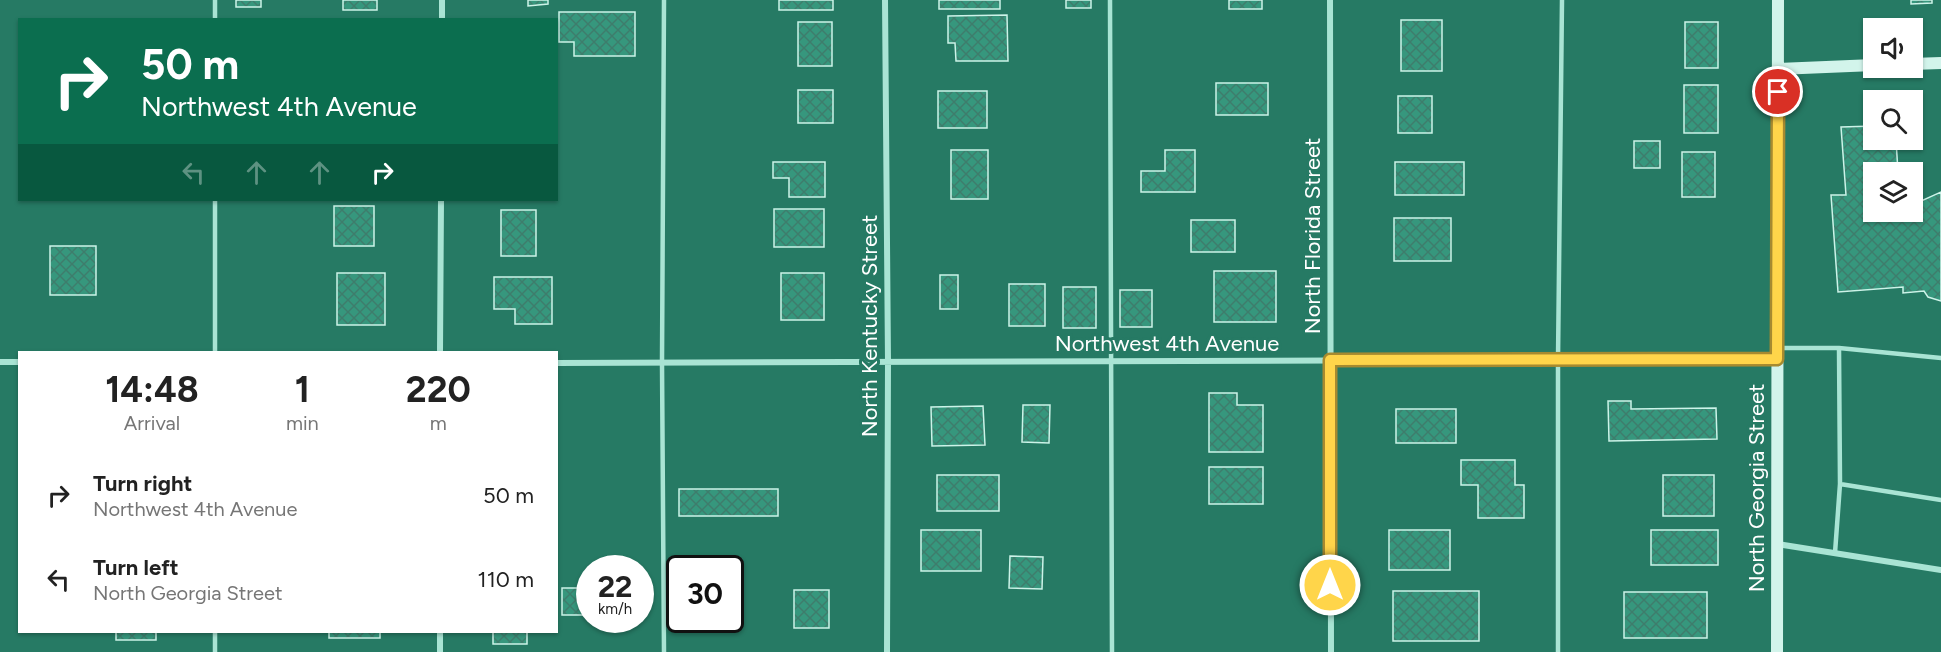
<!DOCTYPE html>
<html lang="en">
<head>
<meta charset="utf-8">
<style>
  :root { --surface:#fff; --page:#f2f2f2; --text:#222; --muted:#767676 }
  body { margin:0; font-family:Figtree,sans-serif; background:var(--page); color:var(--text); height:100vh; display:flex; flex-direction:column; font-size:22px; white-space:nowrap }
  * { box-sizing:border-box; margin:0 }
  p { font-size:20px; color:var(--muted) }
  .icon { flex:none; width:33px; height:33px; fill:none; stroke:currentColor; stroke-width:2; stroke-linecap:round; stroke-linejoin:round }
  .map { position:relative; flex:1; overflow:hidden }
  .drawer { position:absolute; left:18px; top:351px; width:540px; height:282px; display:flex; flex-direction:column; background:var(--surface); border-radius:0px; box-shadow:0 2px 4px #0004 }
  .drawer>* { flex:none }
  .hud { position:absolute; left:18px; top:18px; width:540px; height:183px; border-radius:0px; box-shadow:0 2px 4px #0004; background:#0b6e4f; color:#fff; overflow:hidden }
  .buttons { position:absolute; left:1863px; top:18px; display:grid; gap:12px }
  .buttons a { display:grid; place-items:center; width:60px; height:60px; border-radius:0px; background:var(--surface); box-shadow:0 2px 4px #0004; font-size:30px }
  .speed { position:absolute; left:576px; top:555px; display:flex; gap:12px; font-size:30px; font-weight:700; text-align:center }
  .speed>* { display:grid; place-content:center; width:78px; height:78px; border-radius:50%; background:var(--surface); box-shadow:0 2px 4px #0004; line-height:1 }
  .speed small { font-size:15px; font-weight:400 }
  .speed .limit { border:3px solid #111; border-radius:9px; background:#fff; color:#111 }
  .pin { position:absolute; display:grid; place-items:center; width:51px; height:51px; color:#fff; margin:-26px; border:3px solid #fff; border-radius:50%; box-shadow:0 2px 6px #0007 }
  .me { position:absolute; width:66px; margin:-33px; rotate:0deg; stroke-linejoin:round; filter:drop-shadow(0 0 4px #0008) }
  .turn { display:flex; align-items:center; gap:21px; height:126px; padding:0 24px; font-size:27px }
  .turn .icon { width:78px; height:78px; stroke-width:2.5 }
  .turn b { display:block; font-size:42px; line-height:51px }
  .lanes { display:flex; align-items:center; height:57px; padding:0 24px; background:#0003; justify-content:center; gap:30px; direction:ltr }
  .lanes .off { opacity:.35 }
  .eta { display:flex; justify-content:space-evenly; align-items:center; height:102px; text-align:center }
  .eta b { font-size:36px; font-weight:700; line-height:42px }
  ul { padding:0; list-style:none }
  li { display:flex; align-items:center; gap:18px; height:84px; padding:0 24px }
  li div { flex:1 }
  li b { display:block; font-size:22px }
  li em { font-style:normal }
  .map>svg:first-child { display:block }
  .building { fill:url(#building-cross-hatch); stroke:#ccf3e8; stroke-width:1.5 }
  .lines { fill:none; stroke-linecap:round; stroke-linejoin:round }
  .lane { stroke:#a9e4d4; stroke-width:4.5 }
  .street { stroke:#a9e4d4; stroke-width:6 }
  .secondary { stroke:#d2f4eb; stroke-width:12 }
  .route-casing { stroke:#a68a30; stroke-width:15 }
  .route { stroke:#ffd54a; stroke-width:10 }
  .labels { text-anchor:middle; dominant-baseline:central; stroke-width:6; stroke-linejoin:round; paint-order:stroke }
  .street-label { font-size:22px; fill:#fff; stroke:#267a64 }
</style>
</head>
<body>
<div class="map">
<svg width="1941" height="652" viewBox="0 0 1941 652">
  <defs>
    <pattern id="building-cross-hatch" width="8" height="8" patternUnits="userSpaceOnUse" patternTransform="scale(1.5)"><rect width="8" height="8" fill="#36977d"/><path d="M0 0l8 8M0 8l8-8" fill="none" stroke="#3e7d6c"/></pattern>
  </defs>
  <rect width="100%" height="100%" fill="#267a64"/>
  <!-- building -->
  <path class="building" d="M236 0H261V7H236Z
    M343 0H377V10H343Z
    M528 0H548V4L528 6Z
    M779 0H833V10H779Z
    M939 0H1000V9H939Z
    M1066 0H1091V8H1066Z
    M1229 0H1262V9H1229Z
    M1911 0H1932V3L1911 4Z
    M559 12H635V56H574V42H559Z
    M1007 15 1008 61H956L955 43H948V16Z
    M1401 20H1442V71H1401Z
    M798 22H832V66H798Z
    M1685 22H1718V68H1685Z
    M1216 83H1268V115H1216Z
    M1684 85H1718V133H1684Z
    M798 90H833V123H798Z
    M938 91H987V128H938Z
    M1398 96H1432V133H1398Z
    M1874 126V140H1896L1898 172H1874V212H1912V210H1917L1921 201 1941 192V301L1928 297 1924 291 1903 293V287L1838 292 1831 195H1846L1841 127Z
    M1634 141H1660V168H1634Z
    M951 150H988V199H951Z
    M1165 150H1195V192H1141V171H1165Z
    M1682 152H1715V197H1682Z
    M773 162H825V197H789V178H773Z
    M1395 162H1464V195H1395Z
    M334 206H374V246H334Z
    M774 209H824V247H774Z
    M501 210H536V256H501Z
    M1394 218H1451V261H1394Z
    M1191 220H1235V252H1191Z
    M50 246H96V295H50Z
    M1214 271H1276V322H1214Z
    M337 273H385V325H337Z
    M781 273H824V320H781Z
    M940 275H958V309H940Z
    M494 277H552V324H515V309H494Z
    M1009 284H1045V326H1009Z
    M1063 287H1096V328H1063Z
    M1120 290H1152V327H1120Z
    M1209 393H1237V405H1263V452H1209Z
    M1608 401H1631V409L1716 408 1717 439 1609 441Z
    M1023 405H1050L1049 443 1022 442Z
    M983 406 985 445 932 446 931 407Z
    M1396 409H1456V443H1396Z
    M1461 460H1515V485H1524V518H1478V485H1461Z
    M1209 467H1263V504H1209Z
    M937 475H999V511H937Z
    M1663 475H1714V516H1663Z
    M679 489H778V516H679Z
    M921 530H981V571H921Z
    M1389 530H1450V570H1389Z
    M1651 530H1718V565H1651Z
    M1010 556 1043 557 1042 589 1009 588Z
    M562 588H590V615H562Z
    M794 590H829V628H794Z
    M1393 591H1479V641H1393Z
    M1624 592H1707V638H1624Z
    M116 632H156V640H116Z
    M329 632H380V638H329Z
    M493 632H527V644H493Z"/>
  <g class="lines">
    <!-- lane -->
    <path class="lane" d="M215 0V20
      M1110 0 1112 652
      M215 200V352
      M1779 348H1839L1840 484
      M1839 348 1941 358
      M1835 553 1840 484 1941 500
      M215 632V652
      M664 652 662 363 664 0
      M1558 652V360L1562 0"/>
    <!-- street -->
    <path class="street" d="M885 0 888 362 887 652
      M1330 0 1331 652
      M442 20V0
      M440 352 441 200
      M0 362H20
      M556 363 1777 359
      M1777 544 1941 570
      M440 632V652"/>
    <!-- secondary -->
    <path class="secondary" d="M1912 64 1941 63
      M1778 69 1874 65
      M1777 652 1778 0"/>
  </g>
  <g class="lines">
    <defs>
      <path id="route" d="M1330 585V360L1777 359 1778 92"/>
    </defs>
    <!-- route casing -->
    <use href="#route" class="route-casing"/>
    <!-- route -->
    <use href="#route" class="route"/>
  </g>
  <g class="labels">
    <!-- street labels -->
    <g class="street-label">
      <text transform="translate(1312 236) rotate(-90)">North Florida Street</text>
      <text transform="translate(869 326) rotate(-90)">North Kentucky Street</text>
      <text x="1167" y="343">Northwest 4th Avenue</text>
      <text transform="translate(1756 488) rotate(-90)">North Georgia Street</text>
    </g>
  </g>
</svg>
<div class="buttons">
<a><svg class="icon" aria-label="sound" viewBox="0 0 24 24"><path d="M4 9h4l5-4v14l-5-4H4zM17 9q2 3 0 6"/></svg></a>
<a><svg class="icon" aria-label="search" viewBox="0 0 24 24"><circle cx="10" cy="10" r="6"/><path d="M15 15l6 6"/></svg></a>
<a><svg class="icon" aria-label="layers" viewBox="0 0 24 24"><path d="M12 4l9 5-9 5-9-5zM3 14l9 5 9-5"/></svg></a>
</div>
<div class="speed"><div>22<small>km/h</small></div><div class="limit">30</div></div>
<div class="pin" style="left:1778px;top:92px;background:#d93025"><svg class="icon" aria-label="arrive" viewBox="0 0 24 24"><path d="M6 21V4h12l-3 4 3 4H6"/></svg></div>
<svg class="me" style="left:1330px;top:585px" viewBox="-20 -20 40 40"><circle r="17" fill="#ffd54a" stroke="#fff" stroke-width="3"/><path d="M0-11L8 9 0 5-8 9z" fill="#fff"/></svg>
<div class="hud">
<div class="turn"><svg class="icon" aria-label="right" viewBox="0 0 24 24"><path d="M7 20v-9h11M14 6l5 5-5 5"/></svg><div><b>50 m</b>Northwest 4th Avenue</div></div>
<div class="lanes"><svg class="icon off" aria-label="left" viewBox="0 0 24 24"><path d="M17 20v-9H6M10 6l-5 5 5 5"/></svg><svg class="icon off" aria-label="ahead" viewBox="0 0 24 24"><path d="M12 20V5M6 11l6-6 6 6"/></svg><svg class="icon off" aria-label="ahead" viewBox="0 0 24 24"><path d="M12 20V5M6 11l6-6 6 6"/></svg><svg class="icon" aria-label="right" viewBox="0 0 24 24"><path d="M7 20v-9h11M14 6l5 5-5 5"/></svg></div>
</div>
<section class="drawer">
<div class="eta">
<div><b>14:48</b><p>Arrival</p></div>
<div><b>1</b><p>min</p></div>
<div><b>220</b><p>m</p></div>
</div>
<ul>
<li><svg class="icon" aria-label="right" viewBox="0 0 24 24"><path d="M7 20v-9h11M14 6l5 5-5 5"/></svg><div><b>Turn right</b><p>Northwest 4th Avenue</p></div><em>50 m</em></li>
<li><svg class="icon" aria-label="left" viewBox="0 0 24 24"><path d="M17 20v-9H6M10 6l-5 5 5 5"/></svg><div><b>Turn left</b><p>North Georgia Street</p></div><em>110 m</em></li>
</ul>
</section>
</div>
</body>
</html>
